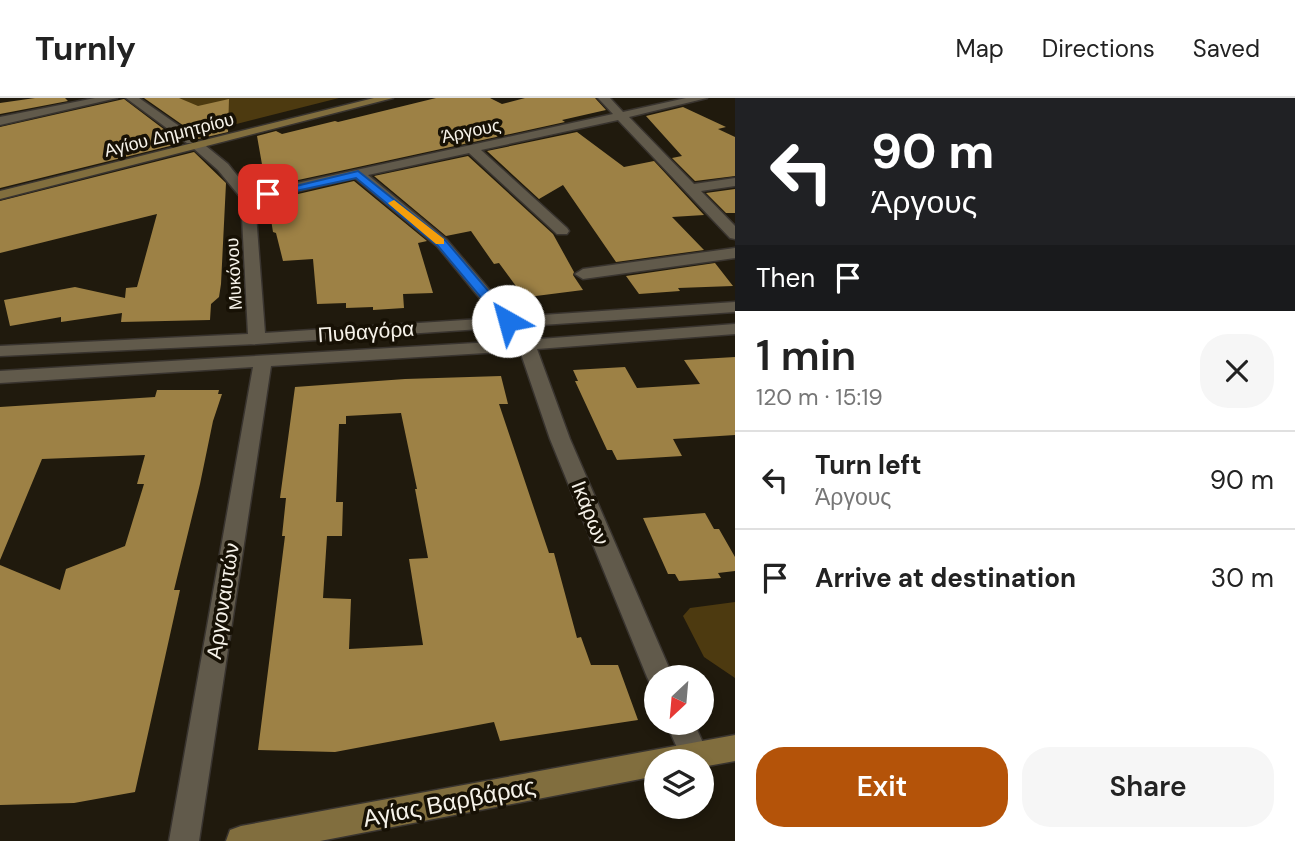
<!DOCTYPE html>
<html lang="en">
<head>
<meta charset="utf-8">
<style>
  :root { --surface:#fff; --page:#f6f6f6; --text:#222; --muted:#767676; --line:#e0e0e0; --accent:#b45309 }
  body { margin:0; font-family:"DM Sans",sans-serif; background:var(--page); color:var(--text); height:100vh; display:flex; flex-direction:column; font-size:26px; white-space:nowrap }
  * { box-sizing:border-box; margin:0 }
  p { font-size:23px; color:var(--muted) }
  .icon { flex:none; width:38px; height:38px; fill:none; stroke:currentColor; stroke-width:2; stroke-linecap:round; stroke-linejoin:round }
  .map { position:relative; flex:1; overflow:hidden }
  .side { display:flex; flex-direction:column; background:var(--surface); width:560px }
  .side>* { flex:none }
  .hud { background:#202124; color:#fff; overflow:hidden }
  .needle { width:46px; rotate:206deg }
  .buttons { position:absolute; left:644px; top:567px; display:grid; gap:14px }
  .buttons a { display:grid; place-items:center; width:70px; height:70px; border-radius:50%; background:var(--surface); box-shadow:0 4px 10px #0003; font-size:35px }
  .pin { position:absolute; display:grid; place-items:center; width:60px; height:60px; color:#fff; margin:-30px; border-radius:14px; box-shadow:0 4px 10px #0006 }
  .me { position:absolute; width:77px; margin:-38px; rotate:322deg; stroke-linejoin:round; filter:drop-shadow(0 0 5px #0008) }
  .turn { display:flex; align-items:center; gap:24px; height:147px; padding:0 21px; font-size:32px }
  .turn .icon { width:91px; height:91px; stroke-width:2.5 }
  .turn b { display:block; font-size:49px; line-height:60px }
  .then { display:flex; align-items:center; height:66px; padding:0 21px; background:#0003; gap:14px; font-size:26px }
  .round { display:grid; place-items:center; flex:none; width:74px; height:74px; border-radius:28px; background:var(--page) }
  .head { display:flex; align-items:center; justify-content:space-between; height:119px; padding:0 21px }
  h1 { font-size:42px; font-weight:600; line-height:52px }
  .action { display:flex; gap:14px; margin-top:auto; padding:14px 21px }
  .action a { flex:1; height:80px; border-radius:28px; background:var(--accent); color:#fff; font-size:28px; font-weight:600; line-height:80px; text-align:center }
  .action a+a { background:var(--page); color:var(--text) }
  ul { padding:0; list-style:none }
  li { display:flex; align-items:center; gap:21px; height:98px; padding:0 21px; border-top:2px solid var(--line) }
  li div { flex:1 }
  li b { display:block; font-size:26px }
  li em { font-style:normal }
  header { display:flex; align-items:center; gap:42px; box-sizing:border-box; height:98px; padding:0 35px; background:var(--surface); border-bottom:2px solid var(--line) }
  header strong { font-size:33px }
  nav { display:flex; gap:38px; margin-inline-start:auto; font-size:24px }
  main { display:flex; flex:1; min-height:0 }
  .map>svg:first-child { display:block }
  .green { fill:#4d3a10 }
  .building { fill:#9d8145; fill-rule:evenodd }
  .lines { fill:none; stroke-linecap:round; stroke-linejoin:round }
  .street-casing { stroke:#39342f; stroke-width:3 }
  .secondary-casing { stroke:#39342f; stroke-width:3 }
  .street { fill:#615a4b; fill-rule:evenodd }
  .secondary { fill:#816e3e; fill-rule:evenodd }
  .route { fill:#1a73e8; stroke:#114b97; stroke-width:2 }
  .slow { fill:#f59e0b }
  .labels { text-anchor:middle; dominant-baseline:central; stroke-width:7; stroke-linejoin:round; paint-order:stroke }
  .far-street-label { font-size:18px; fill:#f6f2e9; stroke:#171105 }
  .street-label { font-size:21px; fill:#f6f2e9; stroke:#171105 }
  .near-street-label { font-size:24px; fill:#f6f2e9; stroke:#171105 }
</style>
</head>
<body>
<header>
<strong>Turnly</strong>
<nav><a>Map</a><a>Directions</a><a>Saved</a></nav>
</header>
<main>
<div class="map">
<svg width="735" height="743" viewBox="0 0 735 743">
  <rect width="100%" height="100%" fill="#201a0d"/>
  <!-- green -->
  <path class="green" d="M150 0H339L201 35Z
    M735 504V580L704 559 683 518 690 510Z"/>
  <!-- building -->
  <path class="building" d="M35 0H65L68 3 0 16V5Z
    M144 0H179L198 8 229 1 228 34 198 41 197 37Z
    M436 0H490L502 6 525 0H595L606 12 562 22 565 24 266 89 257 38 276 33 282 36 335 23 338 24Z
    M124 1 182 45 0 90V29Z
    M683 9 726 29 718 31 735 39V78L695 83 672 60 682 58 646 18Z
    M577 34 624 69 654 63 704 117 672 119 704 152 616 164 563 87 539 101 487 53Z
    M194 54 226 85 221 186 219 199 211 206 210 222 121 224 122 215 61 224V219L10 228 4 202 75 189 125 200 126 190 137 189 157 116 0 155V103Z
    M468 58 553 136 574 174 573 177 583 192 528 199 525 194 521 195 499 165 494 166 471 133 446 138 374 78Z
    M354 83 427 143 418 145 433 195 403 196 404 210 373 212V209L346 210V205L317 206 313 161 283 163 276 135 273 134 268 103Z
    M735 91V115H726L706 95Z
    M715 165 733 188 678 190 680 193 639 196 626 178Z
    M735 259V337L673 341 682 358 617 362 612 352H607L575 283H578L573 272 625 269 637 290 700 286 684 262Z
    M501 278 508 306H499L549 455H554L577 540 581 539 591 567H618L638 622 500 643 494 624 335 654 258 652 285 438H282L286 400H280L295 289 405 281ZM401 315 417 391H415L428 460 409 461 423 547 349 551 351 501 323 500 327 438H342L343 404H336L339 326H346V318Z
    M157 292H219L218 296H222L213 323 200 386 174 492H180L135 694 74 705 0 707V467L60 492 66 471 125 448 144 386H137L145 357 42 361 0 462V309L155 299Z
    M705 415 714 431H719L735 459V473L718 475 721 480 679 483 675 476H668L643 420Z"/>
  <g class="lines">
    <defs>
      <path id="street" d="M95 0H117L0 27V19Z
        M126 0H139L195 39 196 44H201L228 66 251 95 613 16 598 0H610L623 14 686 0H707L629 19 694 86 735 80V88L701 93 735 128V141L730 140 618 22 481 52 567 130 569 133 567 136H557L469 55 368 77 447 142 513 219 735 204V214L257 246 0 258V248L248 236 241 100 218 72 193 50 192 45H187ZM355 80 437 148 496 220 265 235 255 103Z
        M735 150V160L583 181 575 176 583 171Z
        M735 226V236L537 251 570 341 673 579H656V589L651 587 647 579 550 341 520 253 271 268 199 743H169L253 269 0 285V273L527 242Z
        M666 625H694L709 658 705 667 702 669V663H683Z"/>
      <path id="secondary" d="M374 0H393L0 101V93Z
        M735 637V663L702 669V663H656V678L320 743H226L230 732 241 728Z"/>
    </defs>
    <!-- street casing -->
    <use href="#street" class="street-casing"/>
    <!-- secondary casing -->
    <use href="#secondary" class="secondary-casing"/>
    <!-- street -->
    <use href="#street" class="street"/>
    <!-- secondary -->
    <use href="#secondary" class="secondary"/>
  </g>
  <!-- route -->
  <path class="route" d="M358 73 446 143 512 221V226H503L438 148 356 80 268 99 263 96Z"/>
  <!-- slow -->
  <path class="slow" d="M394 102 444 141V146H436L390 107 388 105Z"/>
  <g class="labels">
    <!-- far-street labels -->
    <g class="far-street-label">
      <text transform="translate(471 33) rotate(-12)">Άργους</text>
      <text transform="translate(169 37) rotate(-14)">Αγίου Δημητρίου</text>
      <text transform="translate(234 176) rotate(-93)">Μυκόνου</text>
    </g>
    <!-- street labels -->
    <g class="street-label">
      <text transform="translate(366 234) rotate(-4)">Πυθαγόρα</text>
      <text transform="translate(590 415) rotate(68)">Ικάρων</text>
      <text transform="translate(223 503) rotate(-81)">Αργοναυτών</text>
    </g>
    <!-- near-street labels -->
    <g class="near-street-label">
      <text transform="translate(449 704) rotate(-11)">Αγίας Βαρβάρας</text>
    </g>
  </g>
</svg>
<div class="buttons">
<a><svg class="needle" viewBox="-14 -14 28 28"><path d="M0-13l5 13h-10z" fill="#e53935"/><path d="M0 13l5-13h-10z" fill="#767676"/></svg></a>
<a><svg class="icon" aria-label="layers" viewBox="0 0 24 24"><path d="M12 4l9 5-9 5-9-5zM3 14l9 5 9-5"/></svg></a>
</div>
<div class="pin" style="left:268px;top:96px;background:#d93025"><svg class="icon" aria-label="arrive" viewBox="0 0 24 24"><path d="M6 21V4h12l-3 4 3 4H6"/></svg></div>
<svg class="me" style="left:508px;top:223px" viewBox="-20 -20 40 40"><circle r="19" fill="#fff"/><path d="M0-13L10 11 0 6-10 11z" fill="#1a73e8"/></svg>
</div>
<section class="side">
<div class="hud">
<div class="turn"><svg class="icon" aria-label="left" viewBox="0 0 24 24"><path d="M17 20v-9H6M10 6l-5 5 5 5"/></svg><div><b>90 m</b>Άργους</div></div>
<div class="then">Then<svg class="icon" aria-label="arrive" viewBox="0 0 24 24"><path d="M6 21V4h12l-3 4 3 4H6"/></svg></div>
</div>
<div class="head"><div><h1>1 min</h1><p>120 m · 15:19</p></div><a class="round"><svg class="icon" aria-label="close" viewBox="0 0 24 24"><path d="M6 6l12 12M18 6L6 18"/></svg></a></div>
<ul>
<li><svg class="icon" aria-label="left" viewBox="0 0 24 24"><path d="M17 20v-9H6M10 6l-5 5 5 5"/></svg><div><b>Turn left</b><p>Άργους</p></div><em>90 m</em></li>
<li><svg class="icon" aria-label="arrive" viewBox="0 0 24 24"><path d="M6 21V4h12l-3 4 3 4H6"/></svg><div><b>Arrive at destination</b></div><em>30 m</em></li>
</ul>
<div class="action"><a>Exit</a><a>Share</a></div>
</section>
</main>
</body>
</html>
